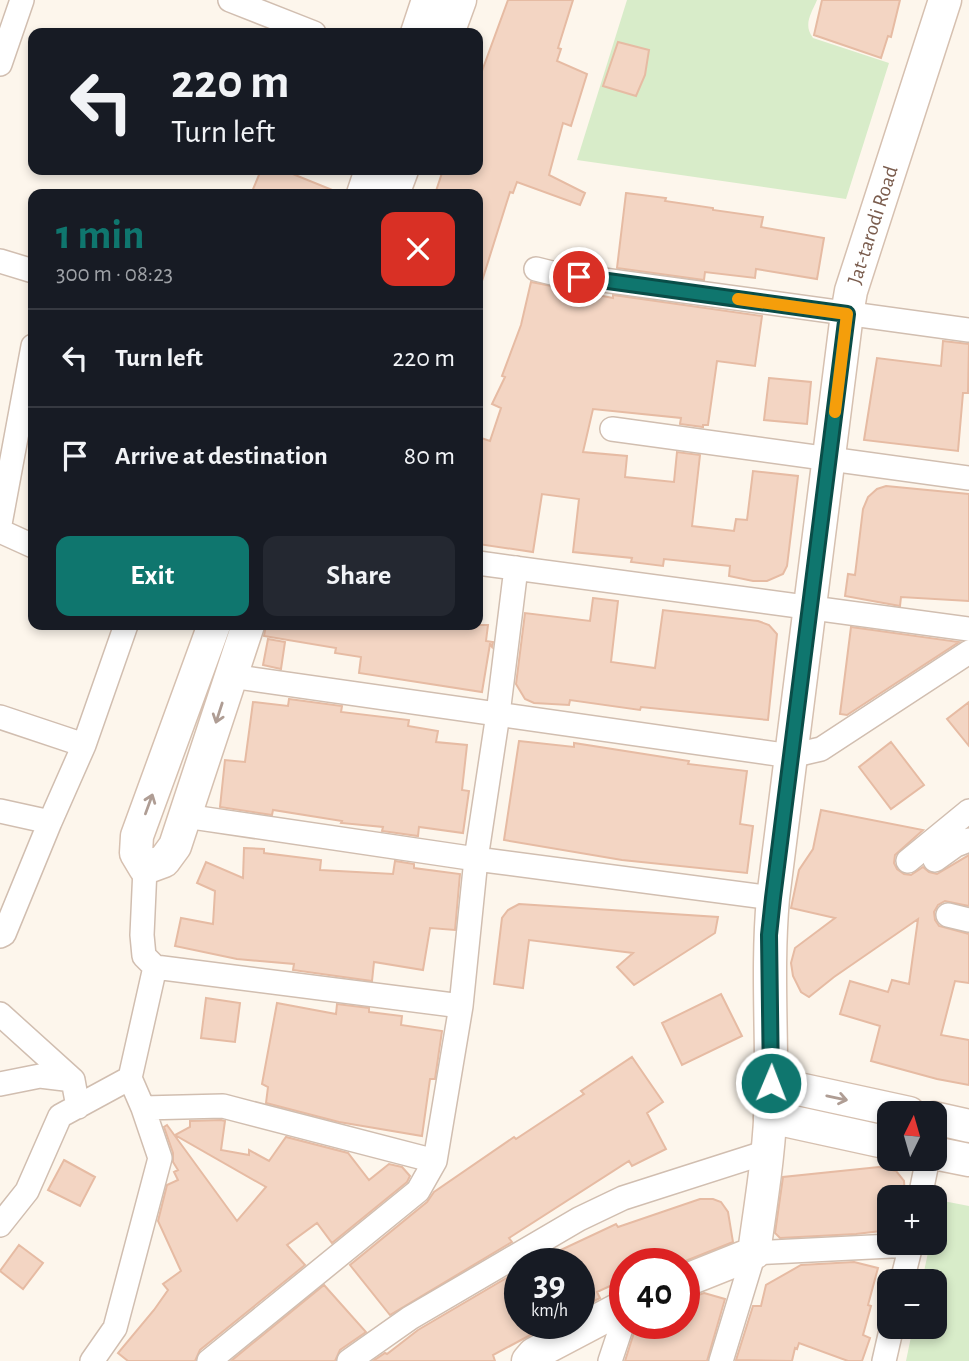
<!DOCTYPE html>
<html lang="en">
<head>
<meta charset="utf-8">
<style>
  :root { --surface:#171b24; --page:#242831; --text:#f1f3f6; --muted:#9ea1a6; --line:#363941; --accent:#0f766e }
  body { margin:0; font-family:"Alegreya Sans",sans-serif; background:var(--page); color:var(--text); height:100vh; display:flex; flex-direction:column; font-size:26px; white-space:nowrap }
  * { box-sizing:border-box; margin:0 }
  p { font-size:23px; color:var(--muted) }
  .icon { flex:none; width:38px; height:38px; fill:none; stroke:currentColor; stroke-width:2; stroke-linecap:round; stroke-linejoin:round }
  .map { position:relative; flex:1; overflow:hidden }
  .sheet { position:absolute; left:28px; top:189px; width:455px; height:441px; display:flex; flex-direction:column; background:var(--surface); border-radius:14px; box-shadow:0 4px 10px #0003 }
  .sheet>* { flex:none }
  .guide { position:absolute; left:28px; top:28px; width:455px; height:147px; border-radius:14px; box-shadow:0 4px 10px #0003; background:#171b24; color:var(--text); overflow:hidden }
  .needle { width:46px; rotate:5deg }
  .fabs { position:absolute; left:877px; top:1101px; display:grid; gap:14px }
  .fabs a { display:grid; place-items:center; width:70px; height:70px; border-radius:14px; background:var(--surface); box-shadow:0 4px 10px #0003; font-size:35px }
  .speed { position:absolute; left:504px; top:1248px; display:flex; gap:14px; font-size:35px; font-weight:700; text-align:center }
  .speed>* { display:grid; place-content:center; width:91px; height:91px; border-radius:50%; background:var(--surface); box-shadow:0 4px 10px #0003; line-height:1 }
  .speed small { font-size:18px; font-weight:400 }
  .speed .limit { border:10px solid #d22; background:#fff; color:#111 }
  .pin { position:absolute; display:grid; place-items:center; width:60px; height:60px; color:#fff; margin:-30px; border:4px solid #fff; border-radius:50%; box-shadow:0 2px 7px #0007 }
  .me { position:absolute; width:77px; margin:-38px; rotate:1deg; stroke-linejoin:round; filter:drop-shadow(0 0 5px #0008) }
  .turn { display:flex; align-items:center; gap:24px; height:147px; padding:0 28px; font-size:32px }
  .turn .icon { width:91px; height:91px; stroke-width:2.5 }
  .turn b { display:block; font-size:49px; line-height:60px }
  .round { display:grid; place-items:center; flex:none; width:74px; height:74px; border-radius:14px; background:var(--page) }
  .summary { display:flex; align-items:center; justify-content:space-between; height:119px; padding:0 28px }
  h1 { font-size:42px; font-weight:700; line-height:52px; color:var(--accent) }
  .action { display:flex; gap:14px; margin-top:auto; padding:14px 28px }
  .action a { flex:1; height:80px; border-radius:14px; background:var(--accent); color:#fff; font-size:28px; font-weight:700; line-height:80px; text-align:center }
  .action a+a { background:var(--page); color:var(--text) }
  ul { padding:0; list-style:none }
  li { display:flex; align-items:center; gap:21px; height:98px; padding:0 28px; border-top:2px solid var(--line) }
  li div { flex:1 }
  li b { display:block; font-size:26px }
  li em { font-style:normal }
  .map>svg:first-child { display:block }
  .green { fill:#d8ecc9 }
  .building { fill:#f3d5c3; stroke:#e6bba3; stroke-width:2 }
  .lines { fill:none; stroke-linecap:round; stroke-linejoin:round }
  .street-casing { stroke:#d1beb0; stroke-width:26 }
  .secondary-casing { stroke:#d6c0b0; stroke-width:35 }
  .street { stroke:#fff; stroke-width:23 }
  .secondary { stroke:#fff; stroke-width:32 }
  .oneway { stroke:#af9d94 }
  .route-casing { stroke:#0a4d48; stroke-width:18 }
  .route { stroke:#0f766e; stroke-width:12 }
  .slow { stroke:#f59e0b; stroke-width:12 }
  .labels { text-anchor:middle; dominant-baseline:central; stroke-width:6; stroke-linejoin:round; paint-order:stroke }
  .street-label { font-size:21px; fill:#7a5c4d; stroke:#fffaf3 }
</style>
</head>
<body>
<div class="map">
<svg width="969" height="1361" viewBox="0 0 969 1361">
  <rect width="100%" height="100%" fill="#fdf6ec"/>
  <!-- green -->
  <path class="green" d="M627 0H817C811 14 803 25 813 38L889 63 846 199 577 160Z
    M938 1200 969 1206V1361H906L913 1327 934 1326V1281H922L930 1243 934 1242 935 1218Z"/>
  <!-- building -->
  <path class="building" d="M508 0H573L558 48 561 49 557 61 587 74 571 126 563 123 549 175 585 193 580 205 517 182 513 193 510 192 482 281 478 280V194H435L443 170H478V82Z
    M822 0H900L891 37 888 36 881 58 814 35Z
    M618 42 649 50 645 75 636 96 603 86Z
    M261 170H283L342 194H251Z
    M626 193 666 198 665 201 713 208V210L763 217 761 227 824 238 817 279 756 269 755 278 705 272 704 280 617 268Z
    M531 282 613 298V295L762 316 755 366 717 361 708 425H703V427L680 424 681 418 593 409 583 452 627 456 625 477 674 482 677 452 700 455 692 526 734 531 736 519 747 520 753 471 798 476 787 566 783 574 767 581H753L729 576 730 566 664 559 663 566 631 562 632 558 573 552 579 499 542 494 533 552 478 544V437L490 441 501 408 492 404 505 377 502 376 521 325Z
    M943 341 969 344 968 393H963L958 451 864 440 877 358 941 366Z
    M769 378 811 382 807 424 764 420Z
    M886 486 969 494V601L901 597 900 606 845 596 848 574 855 575 863 509 868 497 877 489Z
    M593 598 618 601 611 662 655 668 663 610 758 621 769 625 777 634 768 720 641 707 640 710 570 700 569 705 534 703 525 699 516 684 525 613 590 621Z
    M266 625H488L486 641 493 642 492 647 490 644 482 692 359 673 361 657 335 653 336 648 264 636Z
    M851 627 959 642 847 715 840 714Z
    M268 639 285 642 281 669 263 665Z
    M289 699 342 706 341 712 409 720 408 726 438 731 436 742 467 745 462 790 469 791 463 833 419 827 418 836 382 831 383 827 341 823 342 821 273 810 272 815 220 807 225 760 245 762 253 702 288 706Z
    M969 702V746L947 719Z
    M519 741 574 747V743L689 761 688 764 747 771 740 824 753 826 747 873 622 860 504 840Z
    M891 742 924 785 891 809 859 767Z
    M821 810 923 830 895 855 894 863 897 869 904 874 911 875 923 867 929 872 937 874 969 855V906L945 901 938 905 934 912 935 920 939 926 969 934V983L955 981 941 1035 969 1040V1085L937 1079 871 1061 880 1026 840 1014 850 981 888 992 892 980 909 984 918 919 834 977 809 997 801 992 793 976 791 963 795 948 835 918 791 908 799 870 813 849Z
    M244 848 264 849V853L321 860 320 870 393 874 395 861 414 864V868L460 874 455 930 430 928 423 970 374 962 372 981 293 970 294 964 237 959 175 946 181 918 213 924 215 891 197 883 206 862 243 878Z
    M519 904 718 917 715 933 634 985 617 967 633 953 529 940 523 988 494 984 502 918 508 910Z
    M721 994 742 1036 682 1065 662 1023Z
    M206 998 240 1003 235 1042 201 1038Z
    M277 1003 336 1014 337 1004 369 1008V1012L402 1016 401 1025 442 1031 435 1079H430L422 1136 339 1122 266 1103 268 1087 262 1084Z
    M632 1057 663 1102 647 1113 666 1149 632 1166 629 1161 509 1238 512 1242 390 1315 350 1265 427 1202 434 1192 514 1137 516 1139 584 1094 581 1091Z
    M221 1120 225 1121 221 1150 249 1155V1150L269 1161 286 1137 348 1153 369 1180 389 1164 402 1167 410 1176 407 1182 332 1243 317 1223 287 1245 305 1265 200 1350 195 1361H128L118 1353 154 1310 168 1290 163 1284 181 1271 158 1221 167 1185 178 1180 174 1172 178 1170 173 1162V1153L164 1127 167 1125 237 1221 266 1187 175 1135 190 1127V1121Z
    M64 1160 95 1177 80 1206 48 1190Z
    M879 1167 896 1171 904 1181 905 1197H889V1230L856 1234 780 1238 775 1233 783 1177Z
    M700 1199H713L721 1202 728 1212 733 1242 678 1264H625V1279L597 1292 600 1298 579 1309V1264H531L616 1224 618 1227Z
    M19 1245 43 1263 23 1289 0 1271Z
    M854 1262 878 1268 868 1305 871 1306 863 1335 870 1338 862 1361H848L799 1343 797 1349 795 1348 792 1361 736 1360 753 1306H761L766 1285 801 1265Z
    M520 1270V1323H553L493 1355 495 1361H373L385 1353 387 1354 418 1330Z
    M324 1285 366 1332 340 1350 335 1361H231Z
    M704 1293 725 1299 707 1361H625L637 1323H684L687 1299Z"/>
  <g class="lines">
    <defs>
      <path id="street" d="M230 0 314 33
        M0 64 22 0
        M0 261 33 271
        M536 269 552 273 969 330
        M612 429 969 478
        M0 524 33 346
        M0 531 33 546
        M478 563 969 629
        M231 676 791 756 821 749 969 652
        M0 717 84 745
        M0 811 50 822 84 745 126 625
        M185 816 476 859 498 714 516 568
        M935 860 956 845 969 840
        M908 861 969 811
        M145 868 142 935 144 956 155 967 461 1006
        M948 915 969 920
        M0 936 4 934 50 822
        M0 1014 73 1080
        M0 1084 40 1076 73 1080 78 1107
        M143 1108 223 1106 435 1161
        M920 1197 928 1158
        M0 1225 27 1191 60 1116 130 1078
        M92 1361 115 1328 160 1158 143 1108 130 1078 155 967
        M209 1361 418 1191 435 1161 461 1006 476 859 773 898
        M349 1361 410 1318 579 1219 623 1198 767 1152
        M610 1361 625 1316
        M721 1361 754 1253 911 1245 902 1281
        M884 1361 892 1326"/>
      <g id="secondary">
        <path d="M417 33 428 0"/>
        <path d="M448 33 460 0"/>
        <path d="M363 194 371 170"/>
        <path d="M393 194 402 170"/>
        <path d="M214 625 137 836 136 853 145 868 164 861 175 846 248 625"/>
        <path d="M771 1083 909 1113"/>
        <path d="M770 1117 889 1143"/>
        <path d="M934 1118 969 1126"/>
        <path d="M934 1153 969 1160"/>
        <path id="s1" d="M684 1281 754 1253C761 1201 770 1150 771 1097 772 1031 767 964 773 898L847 314 851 291 945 0"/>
        <path d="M528 1361 534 1354 625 1306"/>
      </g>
    </defs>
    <!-- street casing -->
    <use href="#street" class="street-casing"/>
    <!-- secondary casing -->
    <use href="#secondary" class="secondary-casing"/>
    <!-- street -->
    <use href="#street" class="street"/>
    <!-- secondary -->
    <use href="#secondary" class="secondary"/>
  </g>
  <!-- one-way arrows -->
  <defs><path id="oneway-shaft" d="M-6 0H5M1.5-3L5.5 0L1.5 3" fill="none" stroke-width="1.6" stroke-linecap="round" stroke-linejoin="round" transform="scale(1.75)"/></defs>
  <g class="oneway">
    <use href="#oneway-shaft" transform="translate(219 713) rotate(108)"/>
    <use href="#oneway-shaft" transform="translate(149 804) rotate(-70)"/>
    <use href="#oneway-shaft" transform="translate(837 1098) rotate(12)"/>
  </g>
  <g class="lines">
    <defs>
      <path id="route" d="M579 277 847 314 773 898 769 935 771 1083"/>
    </defs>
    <!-- route casing -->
    <use href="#route" class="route-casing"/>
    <!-- route -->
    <use href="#route" class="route"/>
    <!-- slow -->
    <path class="slow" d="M738 299 847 314 835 412"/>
  </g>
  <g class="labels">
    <!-- street labels -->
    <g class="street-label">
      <text stroke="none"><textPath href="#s1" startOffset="1113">Jat-tarodi Road</textPath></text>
    </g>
  </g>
</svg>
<div class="fabs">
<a><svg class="needle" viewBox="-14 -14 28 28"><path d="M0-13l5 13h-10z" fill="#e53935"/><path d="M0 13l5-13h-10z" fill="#9ea1a6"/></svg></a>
<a>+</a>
<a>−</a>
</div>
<div class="speed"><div>39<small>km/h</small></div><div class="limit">40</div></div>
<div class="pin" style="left:579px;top:277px;background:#d93025"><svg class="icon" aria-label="arrive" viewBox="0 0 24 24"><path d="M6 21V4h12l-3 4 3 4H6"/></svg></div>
<svg class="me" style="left:771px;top:1083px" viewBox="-20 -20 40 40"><circle r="17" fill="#0f766e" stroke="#fff" stroke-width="3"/><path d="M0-11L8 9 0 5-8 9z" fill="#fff"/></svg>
<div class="guide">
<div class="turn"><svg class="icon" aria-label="left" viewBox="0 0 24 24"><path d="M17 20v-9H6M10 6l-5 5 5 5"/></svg><div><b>220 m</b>Turn left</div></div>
</div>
<section class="sheet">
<div class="summary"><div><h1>1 min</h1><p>300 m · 08:23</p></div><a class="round" style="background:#d93025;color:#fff"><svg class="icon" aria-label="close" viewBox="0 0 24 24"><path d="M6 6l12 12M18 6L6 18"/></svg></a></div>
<ul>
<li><svg class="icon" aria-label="left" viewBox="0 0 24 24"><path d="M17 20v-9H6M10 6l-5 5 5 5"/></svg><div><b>Turn left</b></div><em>220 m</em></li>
<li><svg class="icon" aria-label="arrive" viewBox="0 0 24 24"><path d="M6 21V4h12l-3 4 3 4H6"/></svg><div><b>Arrive at destination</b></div><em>80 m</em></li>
</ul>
<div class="action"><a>Exit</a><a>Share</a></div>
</section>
</div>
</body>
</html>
